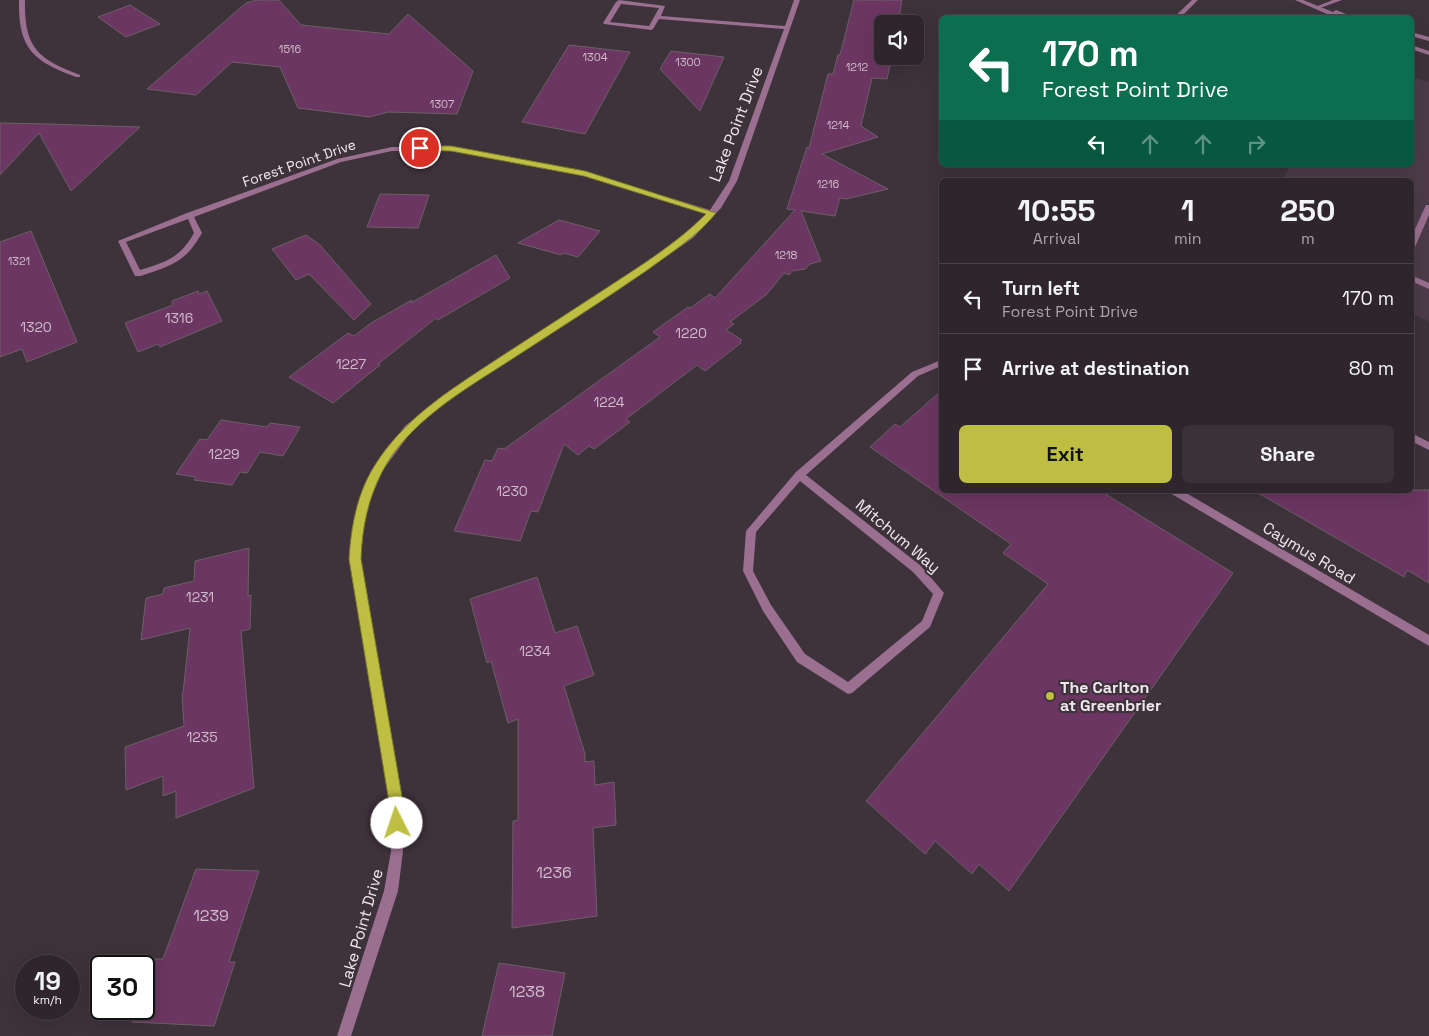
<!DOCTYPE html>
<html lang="en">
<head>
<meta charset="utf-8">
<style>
  :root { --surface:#2e262c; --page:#3a3238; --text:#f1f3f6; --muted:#a7a5a9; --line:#494348; --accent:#bebf42 }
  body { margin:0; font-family:"Space Grotesk",sans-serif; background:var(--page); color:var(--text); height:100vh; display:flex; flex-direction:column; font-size:19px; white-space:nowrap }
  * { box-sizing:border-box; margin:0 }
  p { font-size:16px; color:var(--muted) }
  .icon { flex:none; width:28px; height:28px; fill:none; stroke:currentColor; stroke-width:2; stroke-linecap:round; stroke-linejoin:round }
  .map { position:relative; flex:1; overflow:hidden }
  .panel { position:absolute; left:939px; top:178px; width:475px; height:315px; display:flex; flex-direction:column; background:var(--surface); border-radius:8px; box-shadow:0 5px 20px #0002,0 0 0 1px var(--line) }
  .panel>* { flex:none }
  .guide { position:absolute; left:939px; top:15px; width:475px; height:152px; border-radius:8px; box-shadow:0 5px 20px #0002,0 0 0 1px var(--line); background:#0b6e4f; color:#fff; overflow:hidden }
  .buttons { position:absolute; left:874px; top:15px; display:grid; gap:10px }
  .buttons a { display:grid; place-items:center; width:50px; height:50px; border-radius:8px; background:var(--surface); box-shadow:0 5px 20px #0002,0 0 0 1px var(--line); font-size:25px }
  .speed { position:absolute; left:15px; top:955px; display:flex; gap:10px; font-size:25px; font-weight:700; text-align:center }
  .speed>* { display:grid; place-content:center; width:65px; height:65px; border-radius:50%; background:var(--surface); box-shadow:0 5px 20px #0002,0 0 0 1px var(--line); line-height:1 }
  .speed small { font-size:12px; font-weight:400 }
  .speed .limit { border:2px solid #111; border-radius:8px; background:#fff; color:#111 }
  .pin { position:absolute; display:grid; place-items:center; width:42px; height:42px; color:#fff; margin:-21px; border:2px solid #fff; border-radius:50%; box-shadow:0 1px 5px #0007 }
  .me { position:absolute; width:55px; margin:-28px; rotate:356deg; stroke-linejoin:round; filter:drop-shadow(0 0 4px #0008) }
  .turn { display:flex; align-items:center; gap:18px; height:105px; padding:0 20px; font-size:22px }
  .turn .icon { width:65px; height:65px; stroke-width:2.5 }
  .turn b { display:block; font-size:35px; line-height:42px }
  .lanes { display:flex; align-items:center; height:48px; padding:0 20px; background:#0003; justify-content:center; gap:25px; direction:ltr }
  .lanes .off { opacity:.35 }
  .eta { display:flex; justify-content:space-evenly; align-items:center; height:85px; text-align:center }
  .eta b { font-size:30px; font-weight:800; line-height:35px }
  .primary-button { display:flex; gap:10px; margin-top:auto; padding:10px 20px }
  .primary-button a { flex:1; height:58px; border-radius:8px; background:var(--accent); color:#111; font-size:20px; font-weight:800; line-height:58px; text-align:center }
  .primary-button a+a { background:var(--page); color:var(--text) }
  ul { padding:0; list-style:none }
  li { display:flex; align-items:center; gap:15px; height:70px; padding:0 20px; border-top:1px solid var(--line) }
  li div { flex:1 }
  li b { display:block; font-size:19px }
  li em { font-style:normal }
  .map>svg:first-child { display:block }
  .built { fill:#4d3c48 }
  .building { fill:#6b3661; stroke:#6c5f68 }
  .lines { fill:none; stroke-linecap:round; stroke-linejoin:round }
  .service { fill:#9a6f90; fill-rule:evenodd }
  .minor { fill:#9a6f90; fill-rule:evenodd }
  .tertiary { fill:#9a6f90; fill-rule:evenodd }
  .route { fill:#bebf42; stroke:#7c7c2b }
  .poi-dot { fill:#bebf42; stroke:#3e323b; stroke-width:2 }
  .labels { text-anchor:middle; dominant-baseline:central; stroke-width:4.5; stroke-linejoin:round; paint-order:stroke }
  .far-number-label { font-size:11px; fill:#cfbccb }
  .far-street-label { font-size:14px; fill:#f0e8ee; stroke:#3e323b }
  .number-label { font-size:14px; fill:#cfbccb }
  .street-label { font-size:16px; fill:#f0e8ee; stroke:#3e323b }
  .poi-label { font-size:16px; font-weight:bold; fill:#f0e8ee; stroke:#3e323b; text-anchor:start }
  .near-number-label { font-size:16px; fill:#cfbccb }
</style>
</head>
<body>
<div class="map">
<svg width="1429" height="1036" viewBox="0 0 1429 1036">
  <rect width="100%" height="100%" fill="#3e323b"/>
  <!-- built -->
  <path class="built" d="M1411 77 1429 82V321L1411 313V180H1282L1291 165H1411Z"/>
  <!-- building -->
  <path class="building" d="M257 0H279L301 25 389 34 408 14 473 71 457 114 388 112 370 117 298 108 280 67 232 62 196 95 147 89 246 3Z
    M854 0H902L898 24H882V56H892L887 79 872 78 861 126 878 137 822 154 888 189 846 199 840 198 835 216 801 211 821 261 810 264 805 269 792 271 789 275 784 273 766 295 730 322 734 324 726 330 742 340 740 342 741 343 705 371 697 365 626 419 630 422 594 449 589 446 578 455 564 444 538 512 531 511 520 541 454 531 485 460 492 461 498 448 504 449 660 337 653 332 688 307 690 308 710 294 715 298 795 210 787 209 807 147 809 148 828 74H833L838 55H840Z
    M130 5 160 24 126 37 98 17Z
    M569 45 630 52 585 134 522 122Z
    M671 51 724 57 700 111 660 69Z
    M0 123 48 124 140 127 71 191 39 133 0 175Z
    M380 194 429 195 418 228 367 227Z
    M559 220 600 231 578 257 563 253 561 255 518 243Z
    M31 231 77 342 27 362 22 349 0 357V242Z
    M306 235 320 245 371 304 354 320 309 274 296 280 272 249Z
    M496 255 510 278 438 320 436 318 378 364 380 365 333 403 289 377 348 333 354 336 371 323 412 300 411 303Z
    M198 291 199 294 207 291 222 321 160 347 158 344 138 352 125 323 173 305 172 301Z
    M941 391V490H1099L1233 573 1009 891 979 864 972 874 935 841 925 854 866 801 1048 584 1003 553 1011 544 870 447 895 424 900 427Z
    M221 420 267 427 270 423 300 427 283 456 260 452 247 473 240 472 232 485 194 480 196 477 176 474 200 439 207 440Z
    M1253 490H1429V583L1407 570 1404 577Z
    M249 548 248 596 251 595 250 629 241 631 254 788 176 818V791L163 796V776L126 790 125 747 184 726 182 694 183 693 190 628 141 640 146 598 163 594 164 588 194 581 195 561Z
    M537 577 555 633 577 626 594 675 564 686 585 754V762L594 761 595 785 614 782 616 825 593 828 597 916 512 928 513 821 518 820V719L508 723 491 661 487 663 470 599Z
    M196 869 259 871 229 962H235L214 1026 132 1022 137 1009H144L143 959H163Z
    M499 963 565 973 552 1036H482Z"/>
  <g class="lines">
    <!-- service -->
    <path class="service" d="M1192 0H1198L1180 18H1173Z
      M1426 205H1429V215L1415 247 1411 249V238Z
      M1411 275 1429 283V289L1411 281Z"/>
    <!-- minor -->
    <path class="minor" d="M19 0H25C24 47 37 59 80 75V77H76C32 61 18 48 19 0Z
      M619 0 665 6 661 16 785 26 794 0H800L737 181 721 208 693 238 638 276 448 400 411 432 383 470 368 504 361 539 360 559 403 809V851L398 891 351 1036H337L384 891 391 851V809L350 559 351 539 358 504 376 465 405 426 442 396 632 272 687 234 706 214 584 176 451 151H392L341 162 194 217 202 233C185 263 172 265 141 276H135L118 241 187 213 337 159 392 147H451L585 172 710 210 729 181 784 29 659 19 653 29 651 30 604 24 603 23 616 2ZM621 4 659 8 649 26 610 22ZM188 219 194 233C180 258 166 262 140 270L126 242Z
      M1333 0H1342L1320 8 1315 7Z
      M941 360V366L918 376 806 475 921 566 944 593 930 627 852 693 848 694 797 662 763 611 743 571 746 531 796 472 912 372ZM800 481 913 572 933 594 922 621 848 682 805 654 771 605 753 571 756 532Z
      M1411 433 1429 442V450L1411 441Z
      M1168 490H1181L1429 635V646L1170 493Z"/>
    <!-- tertiary -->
    <path class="tertiary" d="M1295 0H1303L1333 12 1336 10 1356 18H1336Z
      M1411 32 1429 37V41L1411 36Z
      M1411 45 1429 51V55L1411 49Z"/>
  </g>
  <!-- route -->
  <path class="route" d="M417 146H451L585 171 716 213C697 237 670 253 646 271 601 302 555 331 509 361 464 390 408 422 382 472 368 499 362 528 361 559L404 808V823L402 828 397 830 392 828 390 823V808L349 559C351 527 357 493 375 465 404 419 447 392 491 363 529 338 567 314 605 289 640 266 676 244 706 214L584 176 451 151 420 150 416 148Z"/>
  <!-- markers -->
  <circle class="poi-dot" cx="1050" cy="696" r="5"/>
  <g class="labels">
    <!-- far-number labels -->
    <g class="far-number-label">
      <text x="290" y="49">1516</text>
      <text x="595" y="57">1304</text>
      <text x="688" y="62">1300</text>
      <text x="857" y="67">1212</text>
      <text x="442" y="104">1307</text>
      <text x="838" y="125">1214</text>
      <text x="828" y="184">1216</text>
      <text x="786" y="255">1218</text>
      <text x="19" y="261">1321</text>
    </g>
    <!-- far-street labels -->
    <g class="far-street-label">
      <text transform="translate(299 163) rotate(-19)">Forest Point Drive</text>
    </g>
    <!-- number labels -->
    <g class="number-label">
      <text x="179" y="318">1316</text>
      <text x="36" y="327">1320</text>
      <text x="691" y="333">1220</text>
      <text x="351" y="364">1227</text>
      <text x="609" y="402">1224</text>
      <text x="224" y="454">1229</text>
      <text x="512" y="491">1230</text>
      <text x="200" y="597">1231</text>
      <text x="535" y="651">1234</text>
      <text x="202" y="737">1235</text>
    </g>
    <!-- street labels -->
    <g class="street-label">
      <text transform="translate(736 124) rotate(-69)">Lake Point Drive</text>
      <text transform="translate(898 536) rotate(40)">Mitchum Way</text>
      <text transform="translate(1309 553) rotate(31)">Caymus Road</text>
      <text transform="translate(361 928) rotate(-74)">Lake Point Drive</text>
    </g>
    <!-- poi labels -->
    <g class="poi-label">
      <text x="1060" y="687">The Carlton<tspan x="1060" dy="18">at Greenbrier</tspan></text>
    </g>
    <!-- near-number labels -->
    <g class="near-number-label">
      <text x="554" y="872">1236</text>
      <text x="211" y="915">1239</text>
      <text x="527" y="991">1238</text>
    </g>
  </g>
</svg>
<div class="buttons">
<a><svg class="icon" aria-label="sound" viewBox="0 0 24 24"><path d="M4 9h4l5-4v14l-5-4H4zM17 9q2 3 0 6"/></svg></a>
</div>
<div class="speed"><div>19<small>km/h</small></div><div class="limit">30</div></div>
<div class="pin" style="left:420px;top:148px;background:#d93025"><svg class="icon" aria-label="arrive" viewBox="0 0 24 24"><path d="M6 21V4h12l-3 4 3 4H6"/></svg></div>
<svg class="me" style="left:397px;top:823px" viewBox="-20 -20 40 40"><circle r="19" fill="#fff"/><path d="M0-13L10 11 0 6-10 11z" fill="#bebf42"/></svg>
<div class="guide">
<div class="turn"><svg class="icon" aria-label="left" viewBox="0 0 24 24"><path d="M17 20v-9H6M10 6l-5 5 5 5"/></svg><div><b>170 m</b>Forest Point Drive</div></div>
<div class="lanes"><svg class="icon" aria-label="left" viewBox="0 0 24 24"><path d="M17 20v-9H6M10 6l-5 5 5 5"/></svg><svg class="icon off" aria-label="ahead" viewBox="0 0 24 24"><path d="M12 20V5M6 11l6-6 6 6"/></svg><svg class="icon off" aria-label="ahead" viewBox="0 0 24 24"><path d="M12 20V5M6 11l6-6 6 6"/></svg><svg class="icon off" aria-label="right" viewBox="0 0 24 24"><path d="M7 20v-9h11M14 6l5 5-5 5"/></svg></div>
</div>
<section class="panel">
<div class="eta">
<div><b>10:55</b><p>Arrival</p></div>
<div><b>1</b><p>min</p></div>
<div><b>250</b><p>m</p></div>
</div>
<ul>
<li><svg class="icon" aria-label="left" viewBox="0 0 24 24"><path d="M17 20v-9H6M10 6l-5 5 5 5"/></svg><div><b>Turn left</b><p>Forest Point Drive</p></div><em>170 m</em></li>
<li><svg class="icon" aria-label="arrive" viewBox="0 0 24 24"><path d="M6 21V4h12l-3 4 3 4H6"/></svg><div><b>Arrive at destination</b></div><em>80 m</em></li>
</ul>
<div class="primary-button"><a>Exit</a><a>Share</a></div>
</section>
</div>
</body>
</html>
